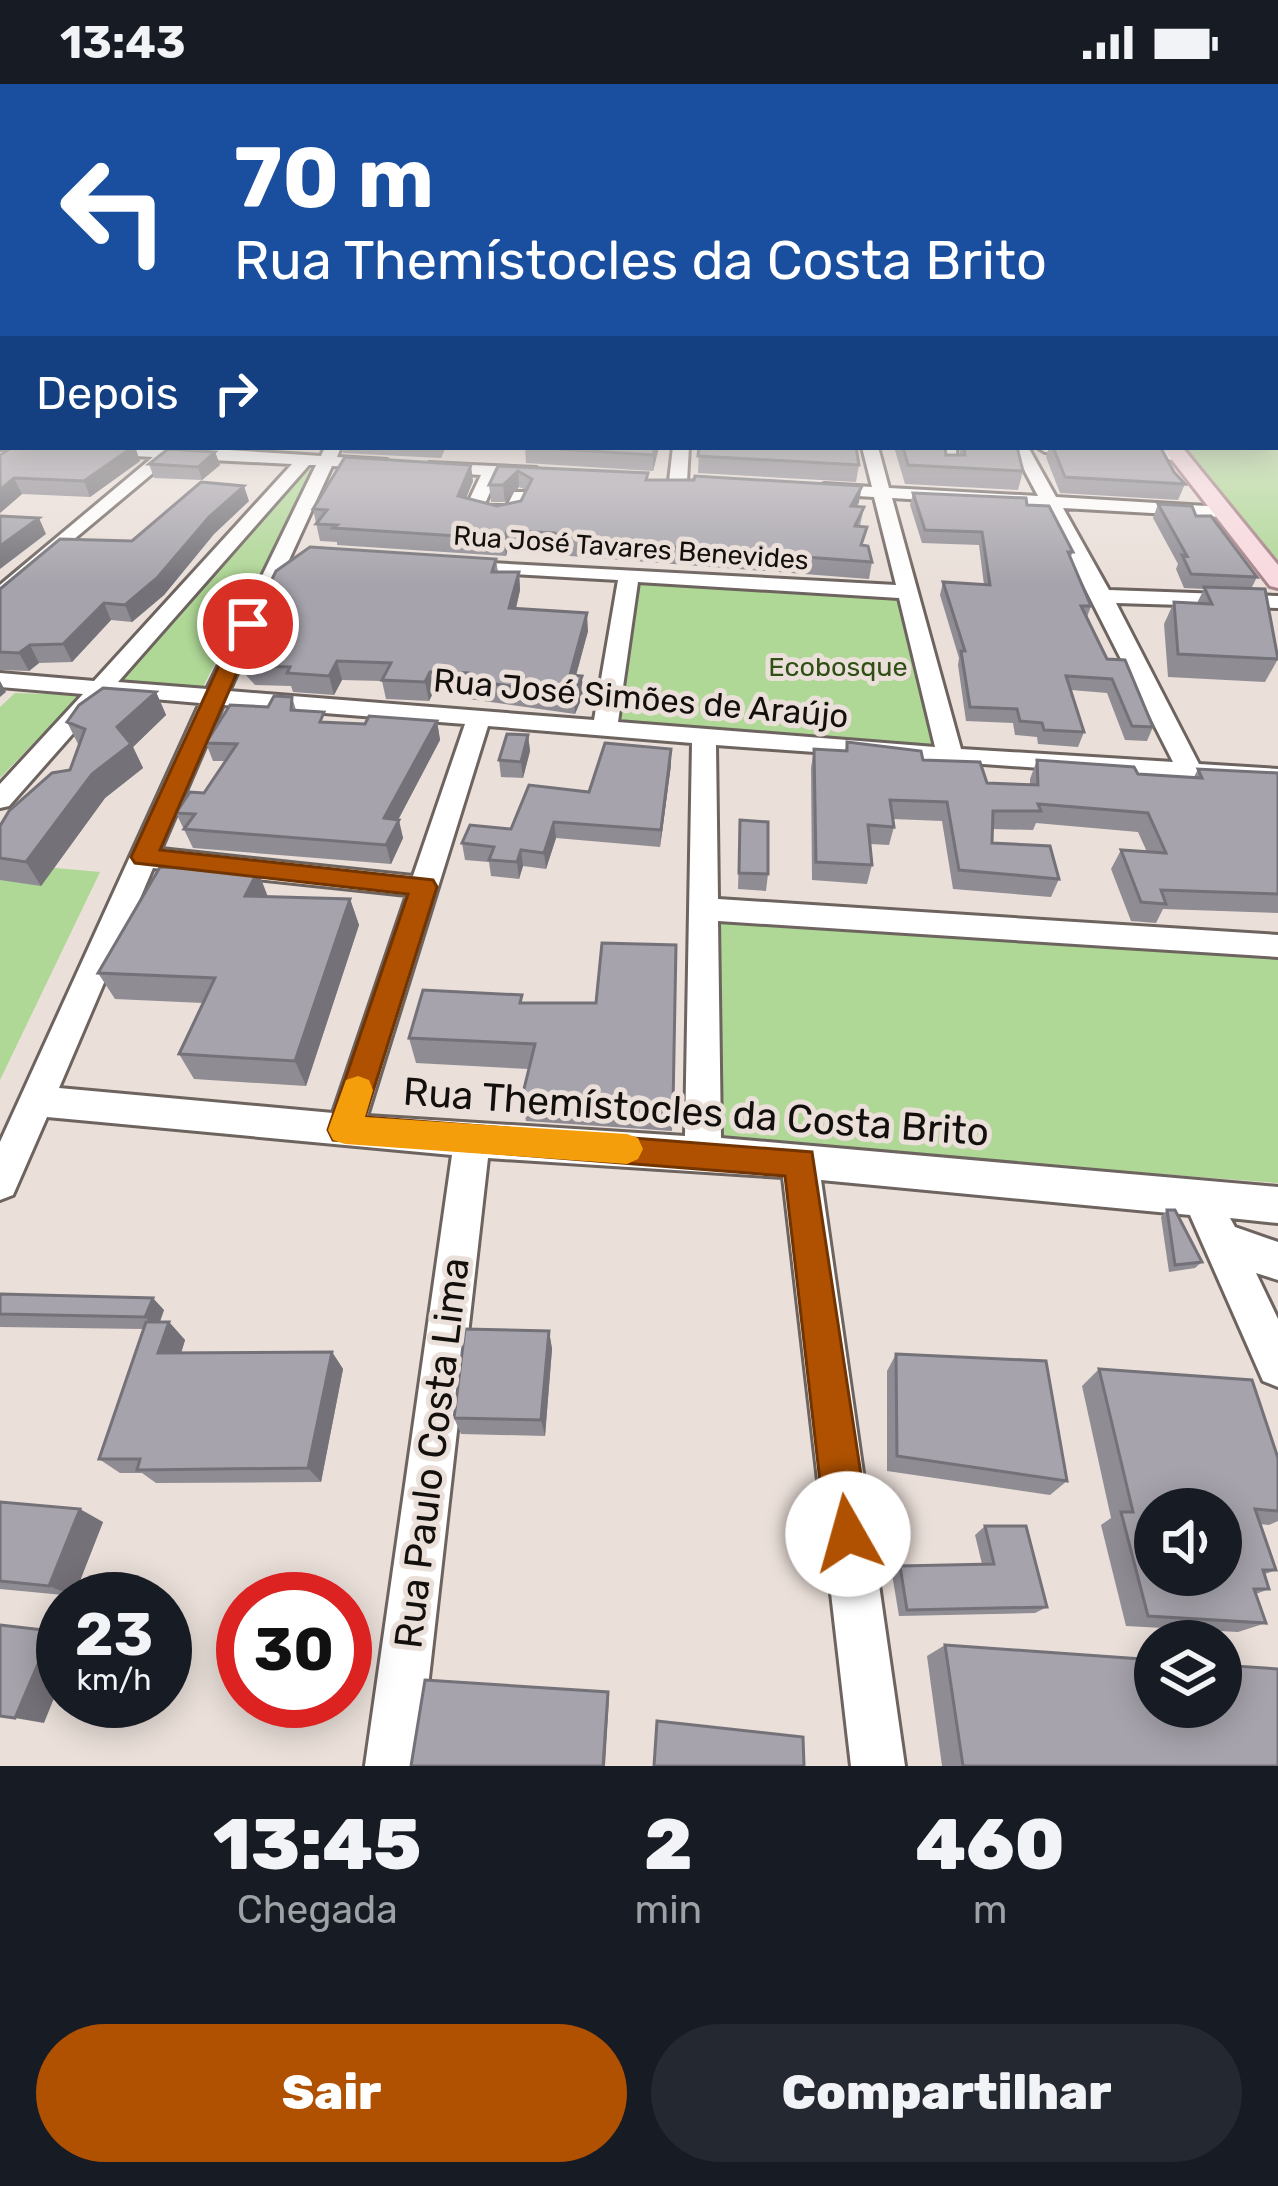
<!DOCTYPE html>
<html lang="pt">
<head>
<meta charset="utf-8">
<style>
  :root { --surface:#171b24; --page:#242831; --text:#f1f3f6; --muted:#9ea1a6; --accent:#af5101 }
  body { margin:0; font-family:Rubik,sans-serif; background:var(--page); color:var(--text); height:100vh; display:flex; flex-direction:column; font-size:45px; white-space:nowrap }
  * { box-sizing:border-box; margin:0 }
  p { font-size:39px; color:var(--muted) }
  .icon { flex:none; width:66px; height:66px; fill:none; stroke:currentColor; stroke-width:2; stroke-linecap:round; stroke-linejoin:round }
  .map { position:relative; height:1682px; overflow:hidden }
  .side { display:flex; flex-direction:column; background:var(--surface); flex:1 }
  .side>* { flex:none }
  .top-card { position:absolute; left:0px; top:0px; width:1278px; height:366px; box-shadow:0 6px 30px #0003; background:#1a4fa0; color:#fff; overflow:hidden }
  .tools { position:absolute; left:1134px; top:1404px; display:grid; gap:24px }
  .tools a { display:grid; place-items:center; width:108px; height:108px; border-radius:50%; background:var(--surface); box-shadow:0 6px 30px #0003; font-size:60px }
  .speed { position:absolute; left:36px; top:1488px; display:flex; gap:24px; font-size:60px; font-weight:700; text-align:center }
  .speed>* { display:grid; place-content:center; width:156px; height:156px; border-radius:50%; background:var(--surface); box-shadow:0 6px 30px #0003; line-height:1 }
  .speed small { font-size:30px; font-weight:400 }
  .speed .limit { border:18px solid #d22; background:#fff; color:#111 }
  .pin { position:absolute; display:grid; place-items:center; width:102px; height:102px; color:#fff; margin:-51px; border:6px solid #fff; border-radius:50%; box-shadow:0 3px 12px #0007 }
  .me { position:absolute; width:132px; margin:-66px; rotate:353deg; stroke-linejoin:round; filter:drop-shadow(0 0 9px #0008) }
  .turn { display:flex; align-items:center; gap:42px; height:252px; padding:0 36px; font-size:54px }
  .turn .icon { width:156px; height:156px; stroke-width:2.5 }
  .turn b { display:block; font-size:84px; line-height:102px }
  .then { display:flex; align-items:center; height:114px; padding:0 36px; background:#0003; gap:24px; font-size:45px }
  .eta { display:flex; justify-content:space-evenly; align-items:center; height:204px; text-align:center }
  .eta b { font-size:72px; font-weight:800; line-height:84px }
  .action { display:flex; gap:24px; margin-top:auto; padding:24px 36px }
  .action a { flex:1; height:138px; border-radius:72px; background:var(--accent); color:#fff; font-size:48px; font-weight:800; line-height:138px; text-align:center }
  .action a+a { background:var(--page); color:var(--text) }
  .status { display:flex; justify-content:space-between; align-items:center; height:84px; padding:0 60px; background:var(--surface); direction:ltr }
  .status svg { height:33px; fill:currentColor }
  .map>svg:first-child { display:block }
  .green { fill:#afd796 }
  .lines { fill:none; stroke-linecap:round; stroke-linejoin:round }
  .minor-casing { stroke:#6d635f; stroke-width:6 }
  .major-casing { stroke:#a58188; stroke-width:6 }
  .minor { fill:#fff; fill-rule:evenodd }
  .major { fill:#f8d9df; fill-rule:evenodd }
  .wall { fill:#8f8c94 }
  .shaded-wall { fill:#747278 }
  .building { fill:#a6a3ac; stroke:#747278; stroke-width:3; fill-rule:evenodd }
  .route { fill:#af5101; stroke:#723501; stroke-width:3 }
  .slow { fill:#f59e0b }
  .labels { text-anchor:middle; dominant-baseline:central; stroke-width:10; stroke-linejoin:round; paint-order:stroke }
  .far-street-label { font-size:27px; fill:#120f0d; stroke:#eadfd9 }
  .far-park-label { font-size:27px; fill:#2f4f15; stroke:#eadfd9 }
  .street-label { font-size:33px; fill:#120f0d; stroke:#eadfd9 }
  .near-street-label { font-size:39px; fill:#120f0d; stroke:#eadfd9 }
</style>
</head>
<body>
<div class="status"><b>13:43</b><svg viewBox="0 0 49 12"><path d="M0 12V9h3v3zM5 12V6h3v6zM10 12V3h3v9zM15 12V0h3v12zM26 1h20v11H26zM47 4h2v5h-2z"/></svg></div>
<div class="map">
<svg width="1278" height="1682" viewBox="0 0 1278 1682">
  <rect width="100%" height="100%" fill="#eadfd9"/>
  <!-- green -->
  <path class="green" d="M1275 295H1278V495L1175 363H1275Z
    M313 384 203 603 117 597 307 386Z
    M629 492 906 508 950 672 605 644Z
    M15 609 80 611 0 694V623Z
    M0 779 100 788 0 996Z
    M718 836 1278 870V1099L718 1056Z"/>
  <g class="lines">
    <defs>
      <path id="minor" d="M1275 292H1278V300H1275Z
        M1275 317H1278V326H1275Z
        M0 355 3 363H9L0 365Z
        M55 363H182L321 372 325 363H341L337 373 387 376 389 380 381 385 332 382 229 607 594 636 618 496 461 487 454 485V477L896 501 874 413 824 410 815 405 824 400 872 403 862 363H878L889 404 1038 412 1012 363H1028L1056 413 1223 423 1232 428 1223 433 1063 424 1109 506 1278 512V524L1116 519 1199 680 1278 685V701L716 661 718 815 1278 851V873L718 837 721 1054 1278 1103V1139L1230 1134 1235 1143 1278 1158V1196L1256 1189 1278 1235V1303L1263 1297 1190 1131 821 1096 905 1682H851L783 1093 488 1074 419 1682H365L452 1071 47 1033 13 1111 0 1116V1058L200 619 107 611 9 722 0 724V700L83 610 0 603V589L94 597 292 380 171 374 0 517V501L153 373 63 368ZM309 381H316L207 605 118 598ZM892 414 1044 423 1173 678 961 665ZM638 498 899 514 935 663 618 638ZM223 621 465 640 413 792 161 765ZM488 642 692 659 685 1052 367 1032ZM153 784 407 811 333 1029 59 1004Z
        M673 363H689L687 397 678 402 669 397Z
        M940 363H956L957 387H945Z
        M1037 363C1073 363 1158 354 1186 371L1178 376 1045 368Z
        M429 379 536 384 544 389 536 394 497 392 484 422H507L514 408H526L519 431 473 432 464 427 481 391 435 388 427 383Z"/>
      <path id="major" d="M1162 363H1182L1278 481V504L1270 502Z"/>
    </defs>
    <!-- minor casing -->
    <use href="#minor" class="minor-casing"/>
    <!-- major casing -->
    <use href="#major" class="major-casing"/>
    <!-- minor -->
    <use href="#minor" class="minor"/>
    <!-- major -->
    <use href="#major" class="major"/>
  </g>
  <!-- wall -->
  <path class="wall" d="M0 266H3V353H0L2 271Z
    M13 363H135L140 377 90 413 22 410 0 429V371Z
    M342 363H446L441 374 343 369Z
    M525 363H659L653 387 526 379Z
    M699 363 859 381 856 398 698 389Z
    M894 363H945L946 371H960L959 363H1017L1023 387 1018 406 905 400Z
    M1049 363 1161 364 1174 388 1185 400 1178 416 1060 409 1046 373Z
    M215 368 220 381 202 396 154 394 149 380Z
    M498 382 859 418 857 422 864 423 860 442 863 461 872 478 869 495 557 471 556 465 508 464 506 472 337 461V458L320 457 313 425 473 397 466 414 497 422 521 417 526 406 519 403 505 418H491L489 401Z
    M913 409 1027 421 1073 468 1070 474 1091 522 1087 533 1107 575 1153 643 1147 657 1125 656 1107 609 1071 606 1084 648 1078 663 1038 660 1037 653 1015 651 1013 639 966 637 958 581 959 574 940 511 943 498 984 501 979 461 922 459 910 421Z
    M249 417 214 450 164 511 132 538 111 536 72 578 39 579 29 587 0 586V505L132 457Z
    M1158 420 1196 432 1257 493 1251 505 1278 575 1265 598 1168 593 1164 540 1174 518 1197 519 1204 505 1184 504 1176 485 1178 480 1153 434Z
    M496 475 498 488H519L520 506 516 525 588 547 576 591 583 611 575 630 469 615 468 608 434 607 429 617 386 615 382 597 342 596 334 611 293 608 291 602 255 601 244 589 238 570 251 549 249 542Z
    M156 608 166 631 133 663 143 684 105 714 41 802 0 796V742L70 686 79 662 67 638Z
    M292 613 296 626 327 639 365 640 437 637 440 656 398 736 403 754 391 780 193 764 176 729 204 709 225 677H213L206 659 268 623Z
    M528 651 530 667 523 694 501 693 499 676Z
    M847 658 923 676 987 699 1030 701V695L1037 676 1138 690 1194 693 1198 685 1278 689V829L1163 825 1156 839 1131 837 1111 785 1121 766 1147 768 1138 748 1036 739 1033 746 993 745 992 759 1059 795 1051 813 953 805 942 737 893 735 894 743 889 761 870 760 872 781 867 800 812 796 811 684 814 665 845 667Z
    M671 681 660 763 556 754 546 785 523 782 519 795 491 792 489 778 465 776 462 759 511 745 589 708Z
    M740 736 768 790 766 807 738 805Z
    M268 813 350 815 359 841 306 1002 194 995 179 970 203 919 115 915 98 889Z
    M523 919H596L673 1022 672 1047 526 1037 522 1013 529 985 416 979 409 954Z
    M1167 1126 1202 1178 1195 1184 1169 1188 1161 1133Z
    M0 1210 164 1226 160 1238H169L185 1256 181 1269 332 1268 343 1285 321 1398 156 1399 142 1389H120L99 1375 143 1245 0 1243Z
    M549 1247 552 1265 545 1352 461 1350 454 1334Z
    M896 1270 1067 1397 1050 1411 887 1387V1287Z
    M1099 1285 1278 1427V1437L1269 1441 1260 1440 1276 1486 1265 1490 1269 1505 1256 1510 1266 1539 1238 1548 1126 1542 1101 1441 1111 1434 1082 1302Z
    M0 1418 103 1438 74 1512 0 1505Z
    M985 1442 1047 1523 1035 1529 899 1532 892 1490 900 1482 982 1480 975 1451Z
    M945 1561 1278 1682H942L927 1572Z"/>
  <!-- shaded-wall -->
  <path class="shaded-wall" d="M133 363H135L140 377 90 413 84 397Z
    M656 363H659L653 387V371Z
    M215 368 220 381 202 396 198 383Z
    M471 381 473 397 460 429 458 412Z
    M518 387 519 403 505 418 503 401Z
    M14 394 22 410 0 429V406Z
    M244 402 249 417 214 450 164 511 132 538 125 521 209 433Z
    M862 402 859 418 849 439 851 422Z
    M39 434 46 450 0 485V462Z
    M507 447 508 464 506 472 504 455Z
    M519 488 520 506 511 543 509 524Z
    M104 519 111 536 72 578 63 560Z
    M587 529 588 547 571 610 570 591Z
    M30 561 39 579 29 587 19 569Z
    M337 577 342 596 334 611 329 592Z
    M430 588 434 607 429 617 425 598Z
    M582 592 583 611 575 630 574 611Z
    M0 597 6 608 0 613Z
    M156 608 166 631 133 663 143 684 105 714 41 802 26 778 117 643Z
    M437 637 440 656 389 753 384 734Z
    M528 651 530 667 523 694 521 678Z
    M671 665V681L660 763 661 746Z
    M399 736 403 754 391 780 386 761Z
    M554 738 556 754 546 785 544 769Z
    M521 766 523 782 519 795 517 778Z
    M258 787 268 813 245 812Z
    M350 815 359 841 306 1002 295 977Z
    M153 1214 164 1226 157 1245 145 1233Z
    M169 1238 185 1256 176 1286 158 1269Z
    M549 1247 552 1265 545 1352 541 1336Z
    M332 1268 343 1285 321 1398 308 1384Z
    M80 1425 103 1438 74 1512 49 1502Z
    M52 1547 63 1551V1592L44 1639 15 1634Z
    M608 1608 609 1614 605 1682H603Z"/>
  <!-- building -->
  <path class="building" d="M2 266 3 338H0V276Z
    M13 363H133L84 397 14 394 0 406V371Z
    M525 363H656L653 371Z
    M699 363H856L859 381 698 372Z
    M903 363H945L946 371H965L964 363H1017L1023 387 908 381Z
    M1053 363 1161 364 1174 388 1185 400 1065 393Z
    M168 365 215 368 198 383 149 380Z
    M345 373 471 381 458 412 497 422 521 417 532 395 518 387 503 401H489L498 382 648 389 646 396H694L695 392 862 402 851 422 864 423 855 442 867 443 861 461 868 462 872 478 556 454 555 449 507 447 504 455 333 444 337 441 316 440 327 426 313 425Z
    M201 398 244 402 209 433 157 494 125 521 104 519 63 560 30 561 19 569 0 568V505L60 455 132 457Z
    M913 409 1026 414 1027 421 1049 422 1073 468H1068L1091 522H1081L1107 575 1125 576 1153 643 1132 642 1112 595 1066 592 1084 648 1044 646 1042 639 1020 637 1017 625 970 623 961 567H965L943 498 990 501 982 448 925 446Z
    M1158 420 1192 422 1196 432H1211L1257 493 1191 490 1182 471 1187 472Z
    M0 432 39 434 0 462Z
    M310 463 496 475 492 488H519L509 524 587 529 570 591 582 592 574 611 466 596 468 589 430 588 425 598 382 596 391 579 337 577 329 592 287 589 290 583 249 582 238 570 255 542H249L276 487Z
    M1204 503 1265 505 1278 575 1178 570 1174 518 1212 520Z
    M103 604 156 608 117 643 131 660 92 690 26 778 0 774V742L9 727 52 689 70 686 85 645 67 638 79 621Z
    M274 612 292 613 291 626 324 628 320 638 365 640 369 632 437 637 384 734 399 736 386 761 184 745 195 730 176 729 190 708 204 709 237 660 206 659 230 621 268 623Z
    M507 650 528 651 521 678 499 676Z
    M847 658 921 667 923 676 980 678 987 699 1038 701 1037 676 1134 683 1138 690 1202 694 1198 685 1278 689V810L1161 806 1166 820 1141 818 1121 766 1166 769 1148 729 1038 720 1041 727H993L992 759 1050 762 1059 795 959 786 947 718 890 716 894 743 868 741 872 781 816 778 814 665 847 667Z
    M605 659 671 665 661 746 554 738 544 769 521 766 517 778 489 776 494 763 462 759 470 741 511 745 529 701 589 708Z
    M740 736 768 738V790L739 789Z
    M160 783 258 787 245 812 350 815 295 977 179 970 215 894 98 889Z
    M602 859 676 861 673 1022 522 1013 535 960 409 954 423 906 522 911 520 919H596Z
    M1167 1126H1175L1202 1178 1175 1181Z
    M0 1210 153 1214 145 1233 0 1230Z
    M146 1238H169L158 1269 332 1268 308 1384 137 1386 140 1375H99Z
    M465 1245 549 1247 541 1336 454 1334Z
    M896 1270 1046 1277 1067 1397 897 1372Z
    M1099 1285 1252 1296 1278 1374V1427L1255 1425 1276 1486H1263L1269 1505H1254L1266 1539 1148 1532 1121 1428H1133ZM1155 1425H1221V1491H1155Z
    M0 1418 80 1425 49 1502 0 1497Z
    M985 1442H1026L1047 1523 907 1526 900 1482 994 1480Z
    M0 1541 52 1547 15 1634 0 1632Z
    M945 1561 1155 1576V1623H1221V1581L1278 1585V1682H963Z
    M425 1596 608 1608 603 1682H411Z
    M657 1637 803 1653 804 1682H654Z"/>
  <!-- sky -->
  <linearGradient id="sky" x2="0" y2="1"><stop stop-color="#60b0d0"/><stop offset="0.53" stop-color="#f6f1ee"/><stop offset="1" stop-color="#f6f1ee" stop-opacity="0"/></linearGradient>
  <rect width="1278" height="501" fill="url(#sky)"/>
  <!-- route -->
  <path class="route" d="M248 534 258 540 160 766 433 796 437 803 365 1033 812 1068 870 1450 863 1465 848 1471 833 1465 826 1450 785 1092 333 1056 328 1046 408 810 135 779 131 773 238 540Z"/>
  <!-- slow -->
  <path class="slow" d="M358 992 369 996 373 1006 365 1033 627 1050 638 1054 643 1065 638 1075 627 1080 345 1060 333 1056 328 1046 346 996Z"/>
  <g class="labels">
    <!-- far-street labels -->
    <g class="far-street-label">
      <text transform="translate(631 464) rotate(4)">Rua José Tavares Benevides</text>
    </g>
    <!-- far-park labels -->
    <g class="far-park-label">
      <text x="838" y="583">Ecobosque</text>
    </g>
    <!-- street labels -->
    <g class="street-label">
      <text transform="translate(641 614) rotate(5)">Rua José Simões de Araújo</text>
    </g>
    <!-- near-street labels -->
    <g class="near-street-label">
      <text transform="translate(696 1028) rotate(4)">Rua Themístocles da Costa Brito</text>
      <text transform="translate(432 1369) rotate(-83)">Rua Paulo Costa Lima</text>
    </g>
  </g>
</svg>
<div class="tools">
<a><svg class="icon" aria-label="sound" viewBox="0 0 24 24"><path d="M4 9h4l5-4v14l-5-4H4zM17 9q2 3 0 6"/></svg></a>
<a><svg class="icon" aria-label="layers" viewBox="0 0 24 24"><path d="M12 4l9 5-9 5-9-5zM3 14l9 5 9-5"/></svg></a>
</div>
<div class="speed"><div>23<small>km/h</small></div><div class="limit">30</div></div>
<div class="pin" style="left:248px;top:540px;background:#d93025"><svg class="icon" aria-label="arrive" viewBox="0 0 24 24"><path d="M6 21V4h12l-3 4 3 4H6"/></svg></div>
<svg class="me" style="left:848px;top:1450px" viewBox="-20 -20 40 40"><circle r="19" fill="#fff"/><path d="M0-13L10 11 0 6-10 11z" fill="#af5101"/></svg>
<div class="top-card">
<div class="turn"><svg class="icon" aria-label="left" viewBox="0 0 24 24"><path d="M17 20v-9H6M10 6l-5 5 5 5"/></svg><div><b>70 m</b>Rua Themístocles da Costa Brito</div></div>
<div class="then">Depois<svg class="icon" aria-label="right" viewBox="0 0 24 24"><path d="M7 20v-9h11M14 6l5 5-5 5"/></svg></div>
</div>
</div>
<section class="side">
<div class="eta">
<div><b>13:45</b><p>Chegada</p></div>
<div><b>2</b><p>min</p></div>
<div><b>460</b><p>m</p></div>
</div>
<div class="action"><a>Sair</a><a>Compartilhar</a></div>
</section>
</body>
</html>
